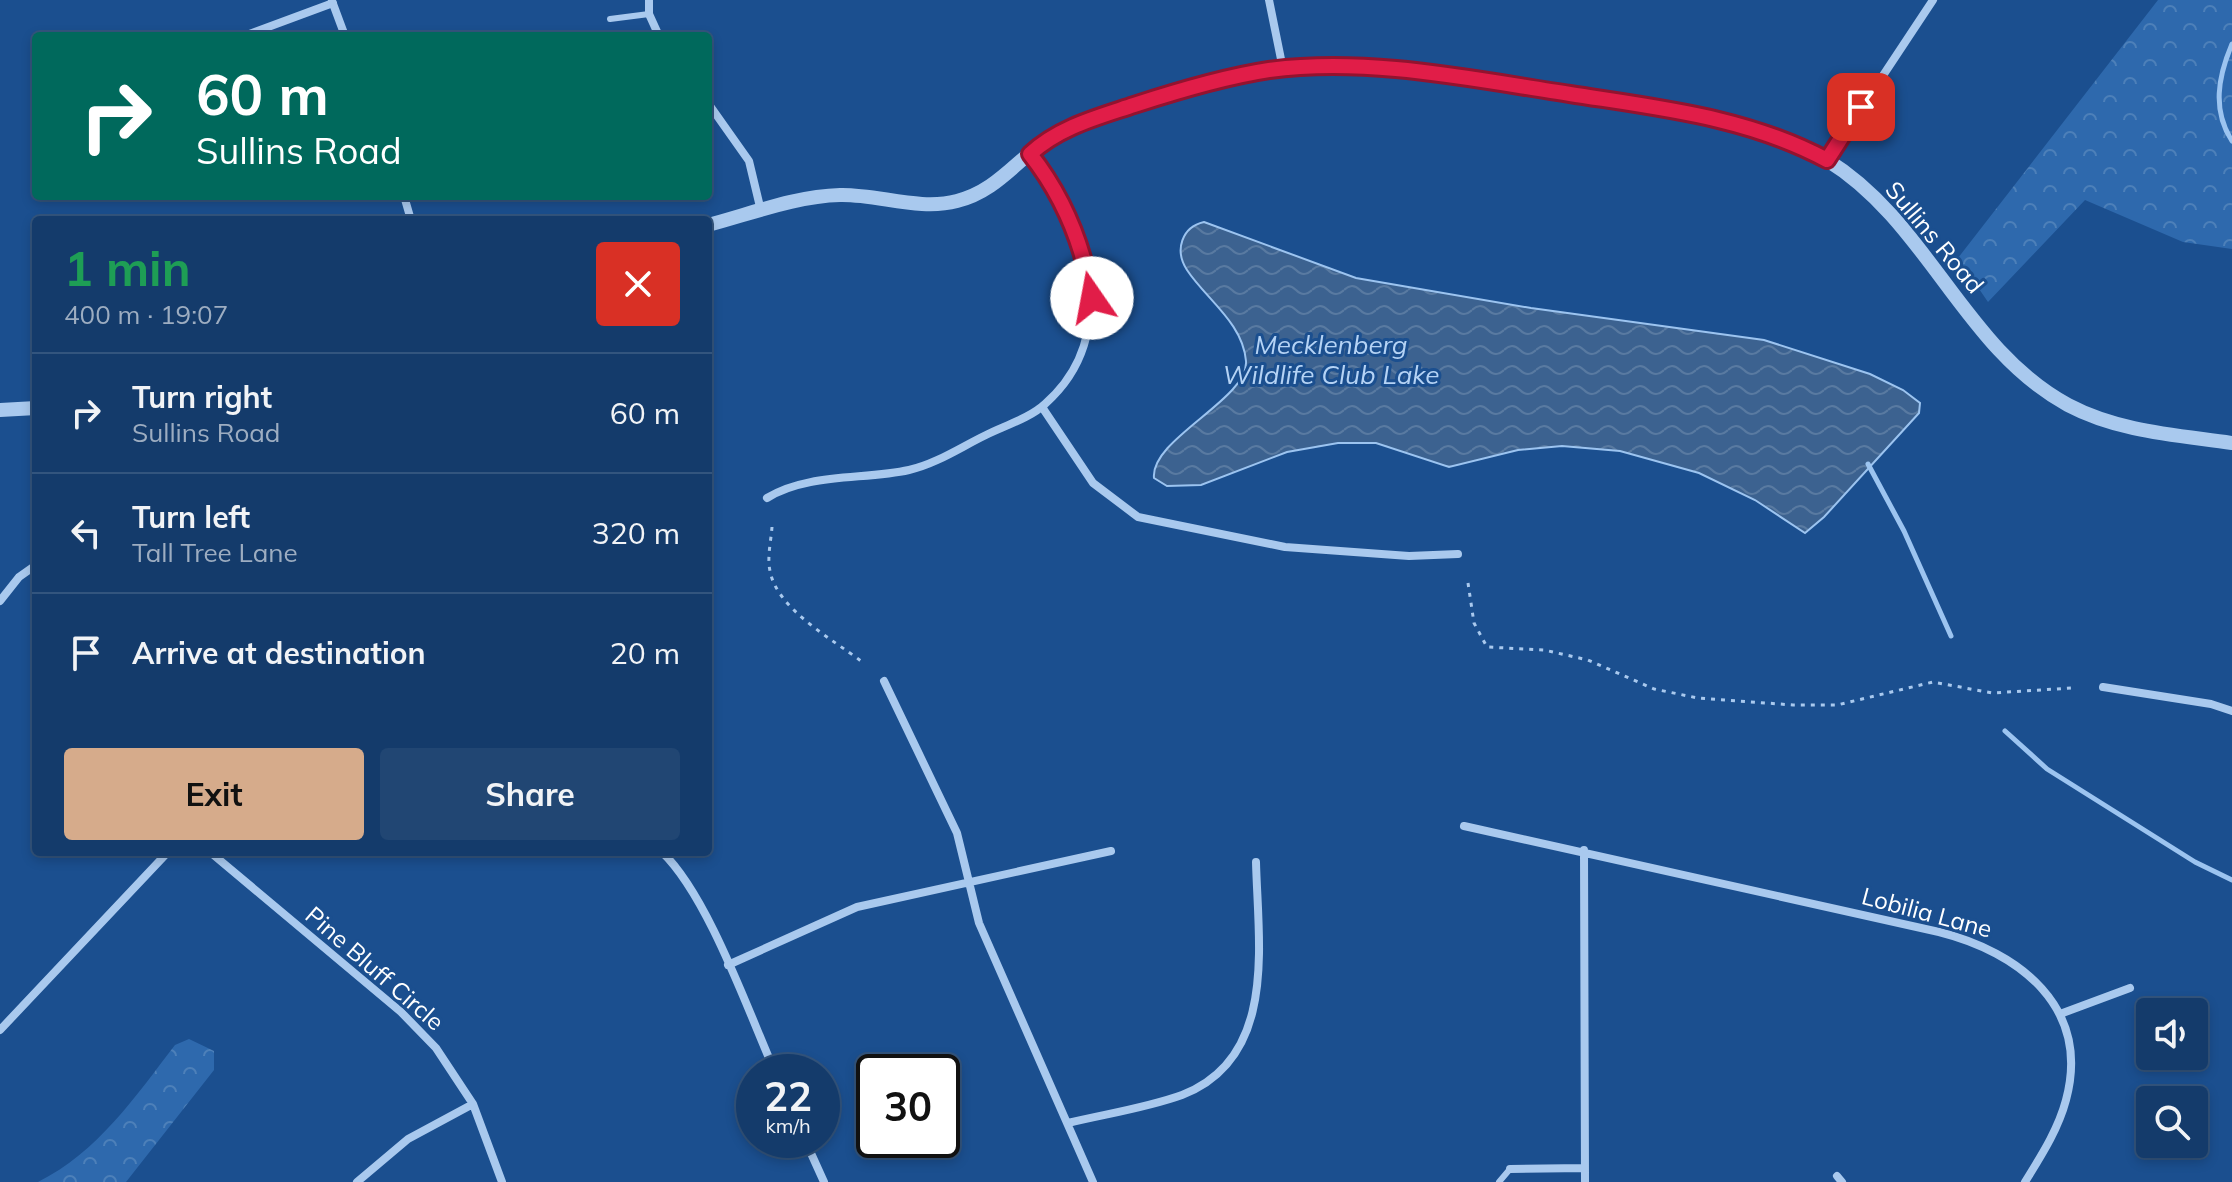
<!DOCTYPE html>
<html lang="en">
<head>
<meta charset="utf-8">
<style>
  :root { --surface:#143b6b; --page:#214673; --text:#f1f3f6; --muted:#9dadc1; --line:#33557e; --accent:#d6ab8b }
  body { margin:0; font-family:Mulish,sans-serif; background:var(--page); color:var(--text); height:100vh; display:flex; flex-direction:column; font-size:30px; white-space:nowrap }
  * { box-sizing:border-box; margin:0 }
  p { font-size:26px; color:var(--muted) }
  .icon { flex:none; width:44px; height:44px; fill:none; stroke:currentColor; stroke-width:2; stroke-linecap:round; stroke-linejoin:round }
  .map { position:relative; flex:1; overflow:hidden }
  .side { position:absolute; left:32px; top:216px; width:680px; height:640px; display:flex; flex-direction:column; background:var(--surface); border-radius:8px; box-shadow:0 4px 12px #0003,0 0 0 2px var(--line) }
  .side>* { flex:none }
  .hud { position:absolute; left:32px; top:32px; width:680px; height:168px; border-radius:8px; box-shadow:0 4px 12px #0003,0 0 0 2px var(--line); background:#00695c; color:#fff; overflow:hidden }
  .fabs { position:absolute; left:2136px; top:998px; display:grid; gap:16px }
  .fabs a { display:grid; place-items:center; width:72px; height:72px; border-radius:8px; background:var(--surface); box-shadow:0 4px 12px #0003,0 0 0 2px var(--line); font-size:40px }
  .speed { position:absolute; left:736px; top:1054px; display:flex; gap:16px; font-size:40px; font-weight:700; text-align:center }
  .speed>* { display:grid; place-content:center; width:104px; height:104px; border-radius:50%; background:var(--surface); box-shadow:0 4px 12px #0003,0 0 0 2px var(--line); line-height:1 }
  .speed small { font-size:20px; font-weight:400 }
  .speed .limit { border:4px solid #111; border-radius:12px; background:#fff; color:#111 }
  .pin { position:absolute; display:grid; place-items:center; width:68px; height:68px; color:#fff; margin:-34px; border-radius:16px; box-shadow:0 4px 12px #0006 }
  .me { position:absolute; width:88px; margin:-44px; rotate:348deg; stroke-linejoin:round; filter:drop-shadow(0 0 6px #0008) }
  .turn { display:flex; align-items:center; gap:28px; height:168px; padding:0 32px; font-size:36px }
  .turn .icon { width:104px; height:104px; stroke-width:2.5 }
  .turn b { display:block; font-size:56px; line-height:68px }
  .round { display:grid; place-items:center; flex:none; width:84px; height:84px; border-radius:8px; background:var(--page) }
  .head { display:flex; align-items:center; justify-content:space-between; height:136px; padding:0 32px }
  h1 { font-size:48px; font-weight:700; line-height:60px; color:#1e9e55 }
  .action { display:flex; gap:16px; margin-top:auto; padding:16px 32px }
  .action a { flex:1; height:92px; border-radius:8px; background:var(--accent); color:#111; font-size:32px; font-weight:700; line-height:92px; text-align:center }
  .action a+a { background:var(--page); color:var(--text) }
  ul { padding:0; list-style:none }
  li { display:flex; align-items:center; gap:24px; height:120px; padding:0 32px; border-top:2px solid var(--line) }
  li div { flex:1 }
  li b { display:block; font-size:30px }
  li em { font-style:normal }
  .map>svg:first-child { display:block }
  .forest { fill:url(#forest-crowns) }
  .water { fill:url(#water-waves); stroke:#9cc4f0; stroke-width:2 }
  .lines { fill:none; stroke-linecap:round; stroke-linejoin:round }
  .stream { stroke:#9cc4f0; stroke-width:5 }
  .path { stroke:#a9c9ee; stroke-width:3; stroke-dasharray:4 6; stroke-linecap:butt }
  .service { stroke:#a9c9ee; stroke-width:6 }
  .minor { stroke:#a9c9ee; stroke-width:8 }
  .tertiary { stroke:#a9c9ee; stroke-width:14 }
  .route-casing { stroke:#92132f; stroke-width:20 }
  .route { stroke:#e11d48; stroke-width:14 }
  .labels { text-anchor:middle; dominant-baseline:central; stroke-width:6; stroke-linejoin:round; paint-order:stroke }
  .street-label { font-size:24px; fill:#fff; stroke:#1b4f8f }
  .water-label { font-size:26px; font-style:italic; fill:#b5d3f5; stroke:#1b4f8f }
</style>
</head>
<body>
<div class="map">
<svg width="2232" height="1182" viewBox="0 0 2232 1182">
  <defs>
    <pattern id="forest-crowns" width="20" height="18" patternUnits="userSpaceOnUse" patternTransform="scale(2)"><rect width="20" height="18" fill="#2e69ad"/><path d="M2 6a3 3 0 1 1 6 0M12 15a3 3 0 1 1 6 0" fill="none" stroke="#4d80b9"/></pattern>
    <pattern id="water-waves" width="16" height="10" patternUnits="userSpaceOnUse" patternTransform="scale(2)"><rect width="16" height="10" fill="#3c6290"/><path d="M0 5q4-4 8 0t8 0" fill="none" stroke="#597aa1"/></pattern>
  </defs>
  <rect width="100%" height="100%" fill="#1b4f8f"/>
  <!-- forest -->
  <path class="forest" d="M2158 0H2232V249L2183 242 2085 200 1988 302 1958 258Z
    M189 1039 214 1051V1070L126 1182H38C98 1152 135 1097 175 1045Z"/>
  <!-- water -->
  <path class="water" d="M1204 222 1356 278 1531 308 1764 340 1870 374 1903 390 1920 403 1919 413 1824 517 1805 533 1755 500 1699 473 1620 451 1562 446 1518 450 1449 467 1376 443H1338L1287 452 1201 485 1167 486 1154 478C1150 439 1249 399 1246 361 1243 323 1206 299 1187 270 1174 250 1182 227 1204 222Z"/>
  <g class="lines">
    <!-- stream -->
    <path class="stream" d="M2232 44C2218 77 2212 110 2232 141
      M1868 464 1904 531 1951 636
      M2005 731 2047 769 2195 862 2232 880"/>
    <!-- path -->
    <path class="path" d="M772 527C771 541 767 557 770 571 777 609 832 639 861 661
      M1468 583 1474 623 1487 647 1544 650 1588 660 1654 689 1698 698 1793 705H1837L1933 682 1992 693 2072 688"/>
    <!-- service -->
    <path class="service" d="M610 19 649 14
      M1499 1182 1510 1169"/>
    <!-- minor -->
    <path class="minor" d="M649 0V14L659 36
      M1269 0 1283 69
      M332 1 345 36
      M244 36 333 3
      M708 103 749 161 761 211
      M1827 160 1933 0
      M404 196 411 220
      M1042 407 1093 483 1138 517 1285 547 1409 556 1458 554
      M767 498C807 473 864 480 909 470 936 464 961 447 986 435 1004 426 1030 418 1045 404 1124 334 1086 225 1030 154
      M0 601 19 577 36 565
      M884 681 957 833 979 923 1093 1182
      M2103 687 2211 704 2232 711
      M1464 826 1939 932C2019 952 2091 1007 2066 1100 2058 1130 2041 1156 2025 1182
      M1584 850 1585 1182
      M210 852 401 1012 436 1048 473 1104 502 1182
      M662 852C708 896 748 1011 775 1072
      M728 965 857 907 1111 851
      M2060 1014 2130 988
      M0 1030 168 852
      M1068 1123C1105 1114 1146 1108 1182 1095 1278 1058 1258 944 1256 862
      M805 1140 824 1182
      M1510 1169 1585 1168
      M1837 1176 1842 1182
      M357 1182 408 1139 473 1104"/>
    <!-- tertiary -->
    <path class="tertiary" d="M708 225C750 214 796 196 840 195 878 194 919 211 957 201 993 192 1012 166 1040 145 1059 132 1079 123 1101 115 1158 96 1220 74 1281 69 1380 61 1477 80 1575 95 1659 108 1753 114 1827 160 1928 222 1964 349 2068 405 2119 432 2177 435 2232 443
      M0 410 36 408"/>
  </g>
  <g class="lines">
    <defs>
      <path id="route" d="M1092 298C1083 244 1064 197 1030 154 1059 127 1098 117 1134 105 1177 91 1223 77 1269 70 1369 57 1471 79 1570 94 1659 108 1747 117 1827 160L1861 107"/>
    </defs>
    <!-- route casing -->
    <use href="#route" class="route-casing"/>
    <!-- route -->
    <use href="#route" class="route"/>
  </g>
  <g class="labels">
    <!-- street labels -->
    <g class="street-label">
      <text transform="translate(1935 237) rotate(50)">Sullins Road</text>
      <text transform="translate(1927 912) rotate(15)">Lobilia Lane</text>
      <text transform="translate(375 968) rotate(41)">Pine Bluff Circle</text>
    </g>
    <!-- water labels -->
    <g class="water-label">
      <text x="1331" y="344">Mecklenberg<tspan x="1331" dy="30">Wildlife Club Lake</tspan></text>
    </g>
  </g>
</svg>
<div class="fabs">
<a><svg class="icon" aria-label="sound" viewBox="0 0 24 24"><path d="M4 9h4l5-4v14l-5-4H4zM17 9q2 3 0 6"/></svg></a>
<a><svg class="icon" aria-label="search" viewBox="0 0 24 24"><circle cx="10" cy="10" r="6"/><path d="M15 15l6 6"/></svg></a>
</div>
<div class="speed"><div>22<small>km/h</small></div><div class="limit">30</div></div>
<div class="pin" style="left:1861px;top:107px;background:#d93025"><svg class="icon" aria-label="arrive" viewBox="0 0 24 24"><path d="M6 21V4h12l-3 4 3 4H6"/></svg></div>
<svg class="me" style="left:1092px;top:298px" viewBox="-20 -20 40 40"><circle r="19" fill="#fff"/><path d="M0-13L10 11 0 6-10 11z" fill="#e11d48"/></svg>
<div class="hud">
<div class="turn"><svg class="icon" aria-label="right" viewBox="0 0 24 24"><path d="M7 20v-9h11M14 6l5 5-5 5"/></svg><div><b>60 m</b>Sullins Road</div></div>
</div>
<section class="side">
<div class="head"><div><h1>1 min</h1><p>400 m · 19:07</p></div><a class="round" style="background:#d93025;color:#fff"><svg class="icon" aria-label="close" viewBox="0 0 24 24"><path d="M6 6l12 12M18 6L6 18"/></svg></a></div>
<ul>
<li><svg class="icon" aria-label="right" viewBox="0 0 24 24"><path d="M7 20v-9h11M14 6l5 5-5 5"/></svg><div><b>Turn right</b><p>Sullins Road</p></div><em>60 m</em></li>
<li><svg class="icon" aria-label="left" viewBox="0 0 24 24"><path d="M17 20v-9H6M10 6l-5 5 5 5"/></svg><div><b>Turn left</b><p>Tall Tree Lane</p></div><em>320 m</em></li>
<li><svg class="icon" aria-label="arrive" viewBox="0 0 24 24"><path d="M6 21V4h12l-3 4 3 4H6"/></svg><div><b>Arrive at destination</b></div><em>20 m</em></li>
</ul>
<div class="action"><a>Exit</a><a>Share</a></div>
</section>
</div>
</body>
</html>
